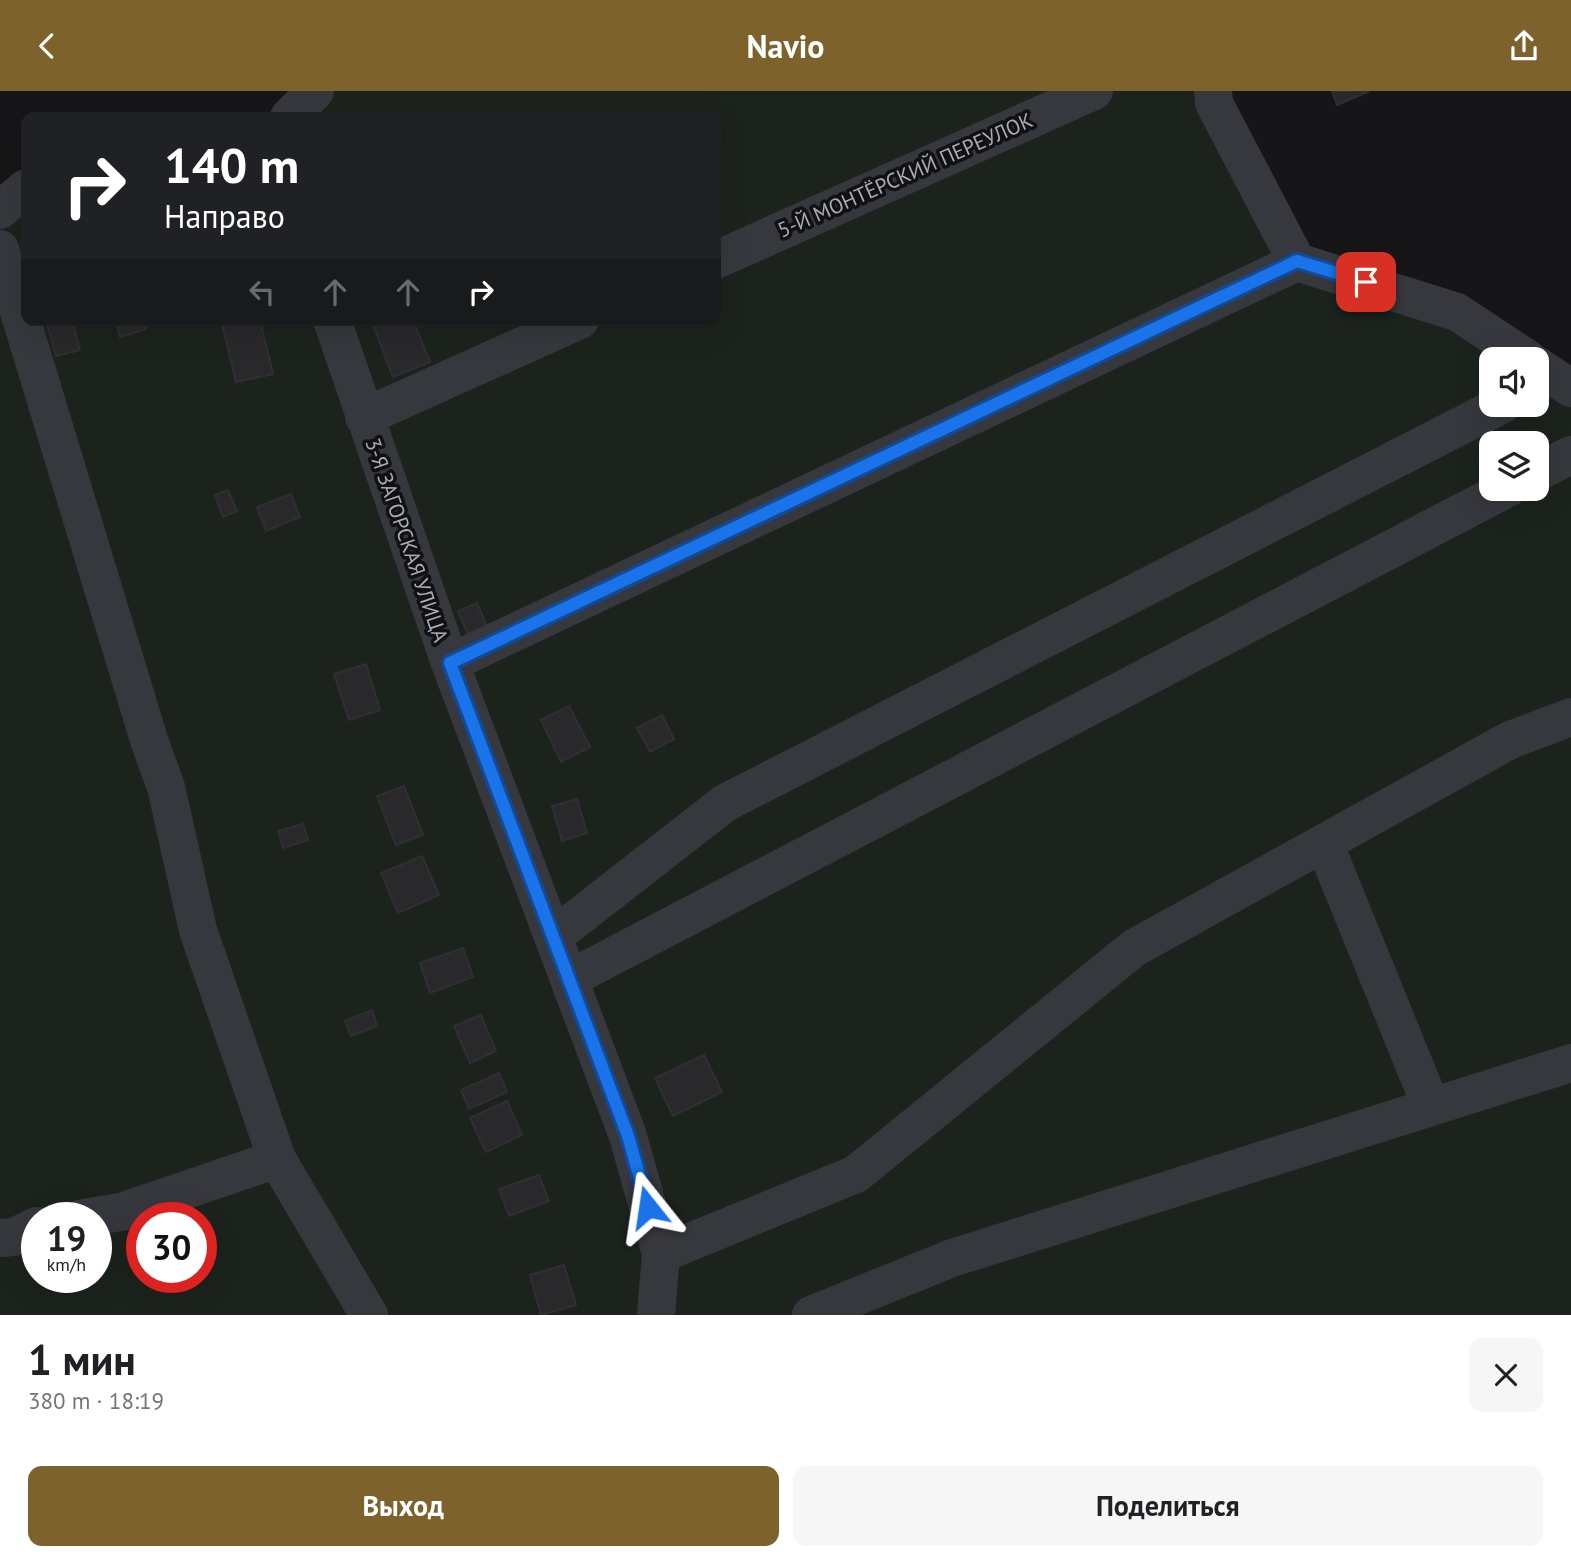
<!DOCTYPE html>
<html lang="ru">
<head>
<meta charset="utf-8">
<style>
  :root { --surface:#fff; --page:#f6f6f6; --text:#202124; --muted:#757577; --accent:#7e622b }
  body { margin:0; font-family:"PT Sans",sans-serif; background:var(--page); color:var(--text); height:100vh; display:flex; flex-direction:column; font-size:26px; white-space:nowrap }
  * { box-sizing:border-box; margin:0 }
  p { font-size:23px; color:var(--muted) }
  .icon { flex:none; width:38px; height:38px; fill:none; stroke:currentColor; stroke-width:2; stroke-linecap:round; stroke-linejoin:round }
  .map { position:relative; height:1224px; overflow:hidden }
  .side { display:flex; flex-direction:column; background:var(--surface); flex:1 }
  .side>* { flex:none }
  .hud { position:absolute; left:21px; top:21px; width:700px; height:214px; border-radius:14px; box-shadow:0 7px 28px #0002; background:#202124; color:#fff; overflow:hidden }
  .tools { position:absolute; left:1479px; top:256px; display:grid; gap:14px }
  .tools a { display:grid; place-items:center; width:70px; height:70px; border-radius:14px; background:var(--surface); box-shadow:0 7px 28px #0002; font-size:35px }
  .speed { position:absolute; left:21px; top:1111px; display:flex; gap:14px; font-size:35px; font-weight:700; text-align:center }
  .speed>* { display:grid; place-content:center; width:91px; height:91px; border-radius:50%; background:var(--surface); box-shadow:0 7px 28px #0002; line-height:1 }
  .speed small { font-size:18px; font-weight:400 }
  .speed .limit { border:10px solid #d22; background:#fff; color:#111 }
  .pin { position:absolute; display:grid; place-items:center; width:60px; height:60px; color:#fff; margin:-30px; border-radius:14px; box-shadow:0 4px 10px #0006 }
  .me { position:absolute; width:77px; margin:-38px; rotate:345deg; stroke-linejoin:round; filter:drop-shadow(0 0 5px #0008) }
  .turn { display:flex; align-items:center; gap:24px; height:147px; padding:0 28px; font-size:32px }
  .turn .icon { width:91px; height:91px; stroke-width:2.5 }
  .turn b { display:block; font-size:49px; line-height:60px }
  .lanes { display:flex; align-items:center; height:66px; padding:0 28px; background:#0003; justify-content:center; gap:35px; direction:ltr }
  .lanes .off { opacity:.35 }
  .round { display:grid; place-items:center; flex:none; width:74px; height:74px; border-radius:14px; background:var(--page) }
  .head { display:flex; align-items:center; justify-content:space-between; height:119px; padding:0 28px }
  h1 { font-size:42px; font-weight:800; line-height:52px }
  .action { display:flex; gap:14px; margin-top:auto; padding:14px 28px }
  .action a { flex:1; height:80px; border-radius:14px; background:var(--accent); color:#fff; font-size:28px; font-weight:800; line-height:80px; text-align:center }
  .action a+a { background:var(--page); color:var(--text) }
  header { display:flex; justify-content:space-between; align-items:center; height:91px; padding:0 28px; background:var(--accent); color:#fff; font-size:32px; font-weight:800 }
  .map>svg:first-child { display:block }
  .green { fill:#1c231d; fill-rule:evenodd }
  .building { fill:#29292c; stroke:#303034; stroke-width:2 }
  .lines { fill:none; stroke-linecap:round; stroke-linejoin:round }
  .minor { stroke:#37383d; stroke-width:38 }
  .route-casing { stroke:#114b97; stroke-width:18 }
  .route { stroke:#1a73e8; stroke-width:12 }
  .labels { text-anchor:middle; dominant-baseline:central; stroke-width:7; stroke-linejoin:round; paint-order:stroke }
  .street-label { font-size:21px; fill:#a8adb8; stroke:#111113 }
</style>
</head>
<body>
<header><svg class="icon" aria-label="back" viewBox="0 0 24 24"><path d="M15 5l-7 7 7 7"/></svg>Navio<svg class="icon" aria-label="share" viewBox="0 0 24 24"><path d="M12 15V3M7 8l5-5 5 5M5 13v7h14v-7"/></svg></header>
<div class="map">
<svg width="1571" height="1224" viewBox="0 0 1571 1224">
  <rect width="100%" height="100%" fill="#161618"/>
  <!-- green -->
  <path class="green" d="M315 0H1213L1297 170 1528 268H1491V313H1536L1537 274 1571 297V1224H0V119L26 97V229H716V26H289ZM1491 352H1536V397H1491ZM37 1127H96V1186H37ZM142 1127H201V1186H142Z"/>
  <!-- building -->
  <path class="building" d="M1332 0H1367L1368 1 1337 14Z
    M61 229H72L80 259 56 265 47 233Z
    M116 229H144L146 238 120 246Z
    M221 229H260L273 283 236 291Z
    M371 229H413L430 271 393 286Z
    M228 399 237 420 223 426 215 404Z
    M291 403 300 426 266 440 257 416Z
    M477 512 488 538 469 546 458 520Z
    M366 573 380 619 349 629 334 583Z
    M569 615 590 656 561 671 541 629Z
    M662 624 674 648 650 661 637 637Z
    M404 695 423 744 396 754 377 705Z
    M577 708 587 742 562 750 552 715Z
    M303 733 308 749 283 757 278 740Z
    M422 765 439 804 398 822 381 782Z
    M463 857 473 886 430 902 420 872Z
    M372 919 377 935 351 945 345 930Z
    M481 924 496 960 470 972 454 935Z
    M704 964 722 1001 673 1025 655 987Z
    M499 982 507 1001 469 1018 461 999Z
    M507 1010 522 1044 486 1061 470 1027Z
    M539 1084 549 1110 509 1125 499 1098Z
    M564 1174 576 1214 541 1224 530 1184Z"/>
  <g class="lines">
    <!-- minor -->
    <path class="minor" d="M1213 0 1214 12 1297 171 1457 221 1528 268
      M289 26 315 0
      M0 119 26 97
      M0 158 150 652 166 696 198 839 277 1068 369 1224
      M716 169 1094 0
      M332 229 450 572 628 1045 661 1163 656 1224
      M1536 274 1571 297
      M364 326 580 229
      M1536 382 1571 364
      M450 572 1297 171
      M1324 752 1431 1015
      M553 846 725 712 1503 313
      M569 888 1508 397
      M83 1127 121 1121 277 1068
      M0 1147 14 1146 37 1135
      M661 1163 856 1083 1134 857 1510 649 1571 626
      M811 1224 952 1167 1571 972"/>
  </g>
  <g class="lines">
    <defs>
      <path id="route" d="M648 1116 628 1045 450 572 1297 170 1366 191"/>
    </defs>
    <!-- route casing -->
    <use href="#route" class="route-casing"/>
    <!-- route -->
    <use href="#route" class="route"/>
  </g>
  <g class="labels">
    <!-- street labels -->
    <g class="street-label">
      <text transform="translate(905 84) rotate(-24)">5-Й МОНТЁРСКИЙ ПЕРЕУЛОК</text>
      <text transform="translate(407 449) rotate(71)">3-Я ЗАГОРСКАЯ УЛИЦА</text>
    </g>
  </g>
</svg>
<div class="tools">
<a><svg class="icon" aria-label="sound" viewBox="0 0 24 24"><path d="M4 9h4l5-4v14l-5-4H4zM17 9q2 3 0 6"/></svg></a>
<a><svg class="icon" aria-label="layers" viewBox="0 0 24 24"><path d="M12 4l9 5-9 5-9-5zM3 14l9 5 9-5"/></svg></a>
</div>
<div class="speed"><div>19<small>km/h</small></div><div class="limit">30</div></div>
<div class="pin" style="left:1366px;top:191px;background:#d93025"><svg class="icon" aria-label="arrive" viewBox="0 0 24 24"><path d="M6 21V4h12l-3 4 3 4H6"/></svg></div>
<svg class="me" style="left:648px;top:1116px" viewBox="-20 -20 40 40"><path d="M0-17L14 15 0 8-14 15z" fill="#1a73e8" stroke="#fff" stroke-width="4"/></svg>
<div class="hud">
<div class="turn"><svg class="icon" aria-label="right" viewBox="0 0 24 24"><path d="M7 20v-9h11M14 6l5 5-5 5"/></svg><div><b>140 m</b>Направо</div></div>
<div class="lanes"><svg class="icon off" aria-label="left" viewBox="0 0 24 24"><path d="M17 20v-9H6M10 6l-5 5 5 5"/></svg><svg class="icon off" aria-label="ahead" viewBox="0 0 24 24"><path d="M12 20V5M6 11l6-6 6 6"/></svg><svg class="icon off" aria-label="ahead" viewBox="0 0 24 24"><path d="M12 20V5M6 11l6-6 6 6"/></svg><svg class="icon" aria-label="right" viewBox="0 0 24 24"><path d="M7 20v-9h11M14 6l5 5-5 5"/></svg></div>
</div>
</div>
<section class="side">
<div class="head"><div><h1>1 мин</h1><p>380 m · 18:19</p></div><a class="round"><svg class="icon" aria-label="close" viewBox="0 0 24 24"><path d="M6 6l12 12M18 6L6 18"/></svg></a></div>
<div class="action"><a>Выход</a><a>Поделиться</a></div>
</section>
</body>
</html>
